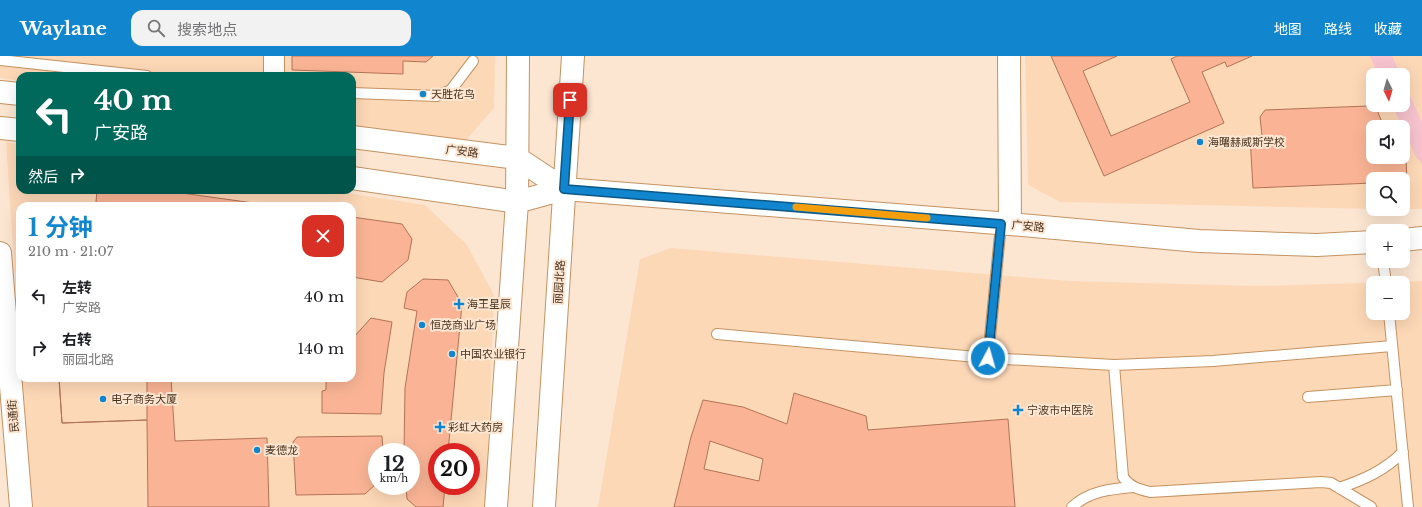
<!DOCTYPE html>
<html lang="zh">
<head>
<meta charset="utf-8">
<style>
  :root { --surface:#fff; --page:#f2f2f2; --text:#202124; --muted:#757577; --accent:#1186ce }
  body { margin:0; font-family:"Libre Baskerville","Noto Sans SC",serif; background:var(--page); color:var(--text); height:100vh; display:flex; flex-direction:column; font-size:15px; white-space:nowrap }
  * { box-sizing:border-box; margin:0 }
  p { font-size:13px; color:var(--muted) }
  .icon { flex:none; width:22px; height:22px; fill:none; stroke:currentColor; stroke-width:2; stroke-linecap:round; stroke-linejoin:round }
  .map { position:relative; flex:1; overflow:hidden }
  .details { position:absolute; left:16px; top:146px; width:340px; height:180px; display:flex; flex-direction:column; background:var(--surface); border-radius:12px; box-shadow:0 4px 16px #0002 }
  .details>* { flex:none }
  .banner { position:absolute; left:16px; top:16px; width:340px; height:122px; border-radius:12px; box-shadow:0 4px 16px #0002; background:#00695c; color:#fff; overflow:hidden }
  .needle { width:26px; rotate:175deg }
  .buttons { position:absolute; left:1366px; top:12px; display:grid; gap:8px }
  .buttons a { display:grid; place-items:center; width:44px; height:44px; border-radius:8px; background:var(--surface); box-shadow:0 4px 16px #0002; font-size:20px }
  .speed { position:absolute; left:368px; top:387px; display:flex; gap:8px; font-size:20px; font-weight:700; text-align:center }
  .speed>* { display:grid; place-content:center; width:52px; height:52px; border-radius:50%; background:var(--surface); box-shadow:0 4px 16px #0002; line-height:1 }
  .speed small { font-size:10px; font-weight:400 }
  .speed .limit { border:6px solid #d22; background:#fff; color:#111 }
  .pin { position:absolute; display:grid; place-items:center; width:34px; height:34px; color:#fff; margin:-17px; border-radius:8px; box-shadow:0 2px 6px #0006 }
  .me { position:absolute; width:44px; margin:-22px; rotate:6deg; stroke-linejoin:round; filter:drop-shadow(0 0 3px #0008) }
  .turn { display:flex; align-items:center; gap:14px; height:84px; padding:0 12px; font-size:18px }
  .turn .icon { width:52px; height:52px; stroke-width:2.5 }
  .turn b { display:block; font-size:28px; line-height:34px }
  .then { display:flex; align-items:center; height:38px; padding:0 12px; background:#0003; gap:8px; font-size:15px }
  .round { display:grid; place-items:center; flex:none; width:42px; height:42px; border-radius:12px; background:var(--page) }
  .summary { display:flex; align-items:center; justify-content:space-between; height:68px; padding:0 12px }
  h1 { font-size:24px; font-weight:700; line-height:30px; color:var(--accent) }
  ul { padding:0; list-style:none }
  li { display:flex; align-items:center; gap:12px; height:52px; padding:0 12px }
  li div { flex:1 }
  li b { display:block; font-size:15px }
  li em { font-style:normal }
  header { display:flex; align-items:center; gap:24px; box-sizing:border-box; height:56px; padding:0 20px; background:var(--accent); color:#fff }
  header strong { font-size:19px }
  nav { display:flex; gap:22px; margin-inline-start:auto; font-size:14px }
  .search { width:280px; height:36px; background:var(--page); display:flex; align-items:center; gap:10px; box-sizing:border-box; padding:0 14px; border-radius:12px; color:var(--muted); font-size:15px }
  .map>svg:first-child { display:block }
  .built { fill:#fdd8b7; fill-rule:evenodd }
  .green { fill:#f7c3ce }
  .building { fill:#fab495; stroke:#b27357; fill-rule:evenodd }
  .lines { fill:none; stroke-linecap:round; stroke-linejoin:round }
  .lane-casing { stroke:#c59260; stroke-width:12 }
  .street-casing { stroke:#c59260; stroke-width:22 }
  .secondary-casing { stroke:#c59260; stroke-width:24 }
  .lane { stroke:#fff; stroke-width:10 }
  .street { stroke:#fff; stroke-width:20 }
  .secondary { stroke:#fff; stroke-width:22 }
  .route-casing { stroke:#0b5786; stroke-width:10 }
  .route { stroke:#1186ce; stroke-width:7 }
  .slow { stroke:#f59e0b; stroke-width:7 }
  .poi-dot { fill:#1186ce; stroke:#fce6d2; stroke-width:1.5 }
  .labels { text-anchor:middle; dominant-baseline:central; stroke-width:4; stroke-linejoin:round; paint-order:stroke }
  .poi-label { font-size:11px; fill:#49331f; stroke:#fce6d2; text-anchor:start }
  .street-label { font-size:11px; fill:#49331f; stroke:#fce6d2 }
</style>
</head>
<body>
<header>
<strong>Waylane</strong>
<div class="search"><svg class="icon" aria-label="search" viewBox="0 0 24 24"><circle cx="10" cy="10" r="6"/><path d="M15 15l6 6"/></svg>搜索地点</div>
<nav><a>地图</a><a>路线</a><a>收藏</a></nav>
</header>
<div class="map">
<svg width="1422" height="451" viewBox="0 0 1422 451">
  <rect width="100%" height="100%" fill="#fce6d2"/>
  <!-- built -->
  <path class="built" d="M0 0H495L494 52 466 84 352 69V20H20V25L0 22Z
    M1025 0H1422V153H1403V123H1373V153L1060 146 1028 129ZM1373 19H1403V49H1373ZM1373 71H1403V101H1373Z
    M6 86 20 88V134H327L425 149 467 189 494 239 486 451H30L21 322H352V150H20V299ZM377 396H411V430H377ZM437 396H471V430H437Z
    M671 192 1070 225 1259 230 1422 225V451H598L640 203ZM1373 227H1403V257H1373Z"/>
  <!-- green -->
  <path class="green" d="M1370 0H1392L1401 19H1378Z
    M1403 24 1422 66V107L1416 101 1392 49H1403Z"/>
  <!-- building -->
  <path class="building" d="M292 0H433L426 6 403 5V18L292 14Z
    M1051 0H1117L1083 15 1111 80 1190 46 1171 3 1177 0H1252L1227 11 1225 6 1202 16 1224 67 1104 120Z
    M1368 50 1373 51 1377 54 1384 71H1373V101L1406 102 1407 126H1403V123H1373V127L1253 132 1250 81 1262 80 1260 61 1265 54Z
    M97 134H160L275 150H100L96 146Z
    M352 161 402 168 412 183 408 204 382 226 352 221Z
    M423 223 448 224 462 248 448 396H437V430H445L443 451H416L407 443 406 430H411V396H404L405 332 417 255 404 252 407 236Z
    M371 262 392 266 384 317 381 358 322 357V335L326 334V325L330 322H352V283Z
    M59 322H147V364L62 367Z
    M59 322H171L175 385 267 382 269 451H148L147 364 62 367Z
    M794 337 866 360 868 374 1008 363 1015 451H674L691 381 703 344 743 351 787 368ZM710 385 763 403 759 425 704 413Z
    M382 380 383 396H377V427L365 438 296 439 293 386 297 381Z"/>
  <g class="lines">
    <defs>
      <path id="lane" d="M0 4 147 20
        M352 37 437 40 451 34 473 5
        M1383 205 1386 227
        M1389 257 1408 451
        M717 278 988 302 1114 309 1213 305 1392 290
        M988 302 1001 168
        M1114 309 1123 421C1130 431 1138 433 1150 436L1321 426 1331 427 1371 451
        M1308 341 1397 334
        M1339 432C1363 424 1384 415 1403 396
        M1072 451C1089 435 1111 433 1133 431"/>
      <path id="street" d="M274 20V0"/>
      <path id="secondary" d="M1009 0 1010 168
        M0 36 20 38
        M0 72 20 74
        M352 81 517 102 564 133
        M352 122 517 146 564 133 1010 168 1199 185 1317 189 1373 186
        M1403 184 1422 182
        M0 197 21 451
        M496 451 517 146 518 0
        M544 451 573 0"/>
    </defs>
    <!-- lane casing -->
    <use href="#lane" class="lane-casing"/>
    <!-- street casing -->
    <use href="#street" class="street-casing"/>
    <!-- secondary casing -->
    <use href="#secondary" class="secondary-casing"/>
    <!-- lane -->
    <use href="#lane" class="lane"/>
    <!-- street -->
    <use href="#street" class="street"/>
    <!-- secondary -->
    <use href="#secondary" class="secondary"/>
  </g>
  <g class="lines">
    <defs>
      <path id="route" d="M570 44 564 133 1001 168 988 302"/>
    </defs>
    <!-- route casing -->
    <use href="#route" class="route-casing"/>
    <!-- route -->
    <use href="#route" class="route"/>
    <!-- slow -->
    <path class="slow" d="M796 151 927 162"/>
  </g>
  <!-- markers -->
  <g class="poi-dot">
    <circle cx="423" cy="38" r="4"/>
    <circle cx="1200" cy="86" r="4"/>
    <path d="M457 242h4v4h4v4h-4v4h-4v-4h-4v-4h4z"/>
    <circle cx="422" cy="269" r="4"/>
    <circle cx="452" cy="298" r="4"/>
    <circle cx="103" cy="343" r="4"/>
    <path d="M1016 348h4v4h4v4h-4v4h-4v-4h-4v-4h4z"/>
    <path d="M438 365h4v4h4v4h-4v4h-4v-4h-4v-4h4z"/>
    <circle cx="257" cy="394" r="4"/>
  </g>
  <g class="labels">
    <!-- poi labels -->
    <g class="poi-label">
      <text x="431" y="38">天胜花鸟</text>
      <text x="1208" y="86">海曙赫威斯学校</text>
      <text x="467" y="248">海王星辰</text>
      <text x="430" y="269">恒茂商业广场</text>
      <text x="460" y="298">中国农业银行</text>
      <text x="111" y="343">电子商务大厦</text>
      <text x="1027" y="354">宁波市中医院</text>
      <text x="448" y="371">彩虹大药房</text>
      <text x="265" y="394">麦德龙</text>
    </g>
    <!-- street labels -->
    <g class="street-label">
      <text transform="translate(462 95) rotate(7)">广安路</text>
      <text transform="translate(1028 170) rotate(5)">广安路</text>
      <text transform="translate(559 226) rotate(-86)">丽园北路</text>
      <text transform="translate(13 360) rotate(-95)">民通街</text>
    </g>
  </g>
</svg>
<div class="buttons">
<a><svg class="needle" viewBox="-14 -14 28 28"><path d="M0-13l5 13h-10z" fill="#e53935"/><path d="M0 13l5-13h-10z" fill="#757577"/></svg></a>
<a><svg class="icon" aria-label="sound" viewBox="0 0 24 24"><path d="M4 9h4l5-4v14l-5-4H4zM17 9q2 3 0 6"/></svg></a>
<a><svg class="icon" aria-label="search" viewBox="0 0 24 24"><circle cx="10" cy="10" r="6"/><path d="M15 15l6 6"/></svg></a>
<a>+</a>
<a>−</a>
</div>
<div class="speed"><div>12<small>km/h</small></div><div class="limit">20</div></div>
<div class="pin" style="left:570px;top:44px;background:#d93025"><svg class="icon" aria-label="arrive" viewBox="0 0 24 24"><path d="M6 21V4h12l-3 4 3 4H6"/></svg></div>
<svg class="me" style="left:988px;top:302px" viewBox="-20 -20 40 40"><circle r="17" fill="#1186ce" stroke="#fff" stroke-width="3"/><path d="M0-11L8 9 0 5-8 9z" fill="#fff"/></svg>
<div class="banner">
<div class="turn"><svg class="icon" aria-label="left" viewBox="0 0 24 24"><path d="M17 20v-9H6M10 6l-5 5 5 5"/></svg><div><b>40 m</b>广安路</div></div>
<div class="then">然后<svg class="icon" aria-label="right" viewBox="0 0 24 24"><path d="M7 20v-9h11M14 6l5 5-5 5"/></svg></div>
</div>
<section class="details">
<div class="summary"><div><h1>1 分钟</h1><p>210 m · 21:07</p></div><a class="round" style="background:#d93025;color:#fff"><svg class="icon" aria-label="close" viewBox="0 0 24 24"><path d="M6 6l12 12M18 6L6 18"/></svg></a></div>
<ul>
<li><svg class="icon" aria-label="left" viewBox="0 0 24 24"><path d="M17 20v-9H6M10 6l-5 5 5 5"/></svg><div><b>左转</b><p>广安路</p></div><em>40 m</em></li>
<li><svg class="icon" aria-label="right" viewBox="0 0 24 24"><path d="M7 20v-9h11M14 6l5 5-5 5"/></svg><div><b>右转</b><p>丽园北路</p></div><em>140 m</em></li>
</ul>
</section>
</div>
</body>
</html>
